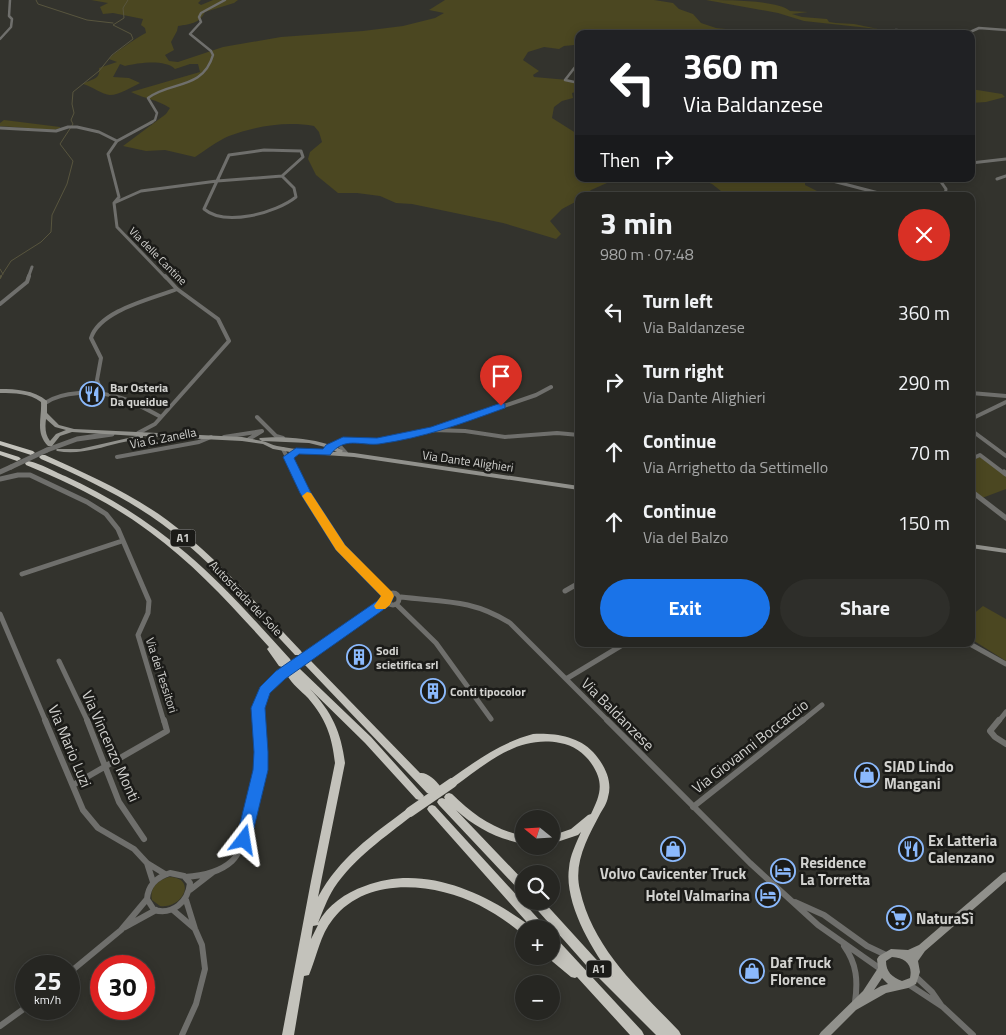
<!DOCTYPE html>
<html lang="en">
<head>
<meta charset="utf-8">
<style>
  :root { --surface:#262622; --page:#2e2e2a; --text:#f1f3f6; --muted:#a4a5a5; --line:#424340; --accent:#1a73e8 }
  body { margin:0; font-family:"Titillium Web",sans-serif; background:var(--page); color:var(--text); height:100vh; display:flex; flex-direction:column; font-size:19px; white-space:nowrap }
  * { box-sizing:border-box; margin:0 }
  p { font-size:16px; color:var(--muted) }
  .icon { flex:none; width:28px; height:28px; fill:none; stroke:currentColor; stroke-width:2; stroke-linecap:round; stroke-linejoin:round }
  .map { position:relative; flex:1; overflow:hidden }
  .details { position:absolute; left:575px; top:192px; width:400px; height:455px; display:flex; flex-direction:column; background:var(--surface); border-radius:10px; box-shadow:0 2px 12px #0003,0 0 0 1px var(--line) }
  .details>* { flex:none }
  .top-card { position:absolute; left:575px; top:30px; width:400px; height:152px; border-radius:10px; box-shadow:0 2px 12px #0003,0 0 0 1px var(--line); background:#202124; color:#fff; overflow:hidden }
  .needle { width:32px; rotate:288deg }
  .buttons { position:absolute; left:515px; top:810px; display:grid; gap:10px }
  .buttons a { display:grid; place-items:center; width:45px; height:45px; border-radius:50%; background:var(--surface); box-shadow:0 2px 12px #0003,0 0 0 1px var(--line); font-size:25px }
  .speed { position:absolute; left:15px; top:955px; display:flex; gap:10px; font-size:25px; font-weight:700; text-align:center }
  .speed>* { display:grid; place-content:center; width:65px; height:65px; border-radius:50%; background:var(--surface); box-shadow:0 2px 12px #0003,0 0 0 1px var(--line); line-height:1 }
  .speed small { font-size:12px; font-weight:400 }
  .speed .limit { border:8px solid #d22; background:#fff; color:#111 }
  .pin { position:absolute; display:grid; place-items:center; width:42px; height:42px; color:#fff; margin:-51px -21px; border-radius:50% 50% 50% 0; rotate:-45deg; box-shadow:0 0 5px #0007 }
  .pin .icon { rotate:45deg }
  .me { position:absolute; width:55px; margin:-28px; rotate:14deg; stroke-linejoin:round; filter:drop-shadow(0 0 4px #0008) }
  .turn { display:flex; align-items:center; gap:18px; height:105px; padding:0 25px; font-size:22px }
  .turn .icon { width:65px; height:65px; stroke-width:2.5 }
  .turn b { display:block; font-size:35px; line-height:42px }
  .then { display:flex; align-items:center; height:48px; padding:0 25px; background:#0003; gap:10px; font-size:19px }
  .round { display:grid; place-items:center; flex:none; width:52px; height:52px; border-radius:26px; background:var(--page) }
  .head { display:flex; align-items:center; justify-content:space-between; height:85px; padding:0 25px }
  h1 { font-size:30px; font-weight:700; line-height:38px }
  .button { display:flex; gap:10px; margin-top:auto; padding:10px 25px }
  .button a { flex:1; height:58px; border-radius:30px; background:var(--accent); color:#fff; font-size:20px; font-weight:700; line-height:58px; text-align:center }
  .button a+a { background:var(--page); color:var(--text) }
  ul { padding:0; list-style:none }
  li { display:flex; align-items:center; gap:15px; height:70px; padding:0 25px }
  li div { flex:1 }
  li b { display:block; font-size:19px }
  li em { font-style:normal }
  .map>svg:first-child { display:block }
  .green { fill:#4b4721 }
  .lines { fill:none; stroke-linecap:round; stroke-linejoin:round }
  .stream-far1 { stroke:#58553e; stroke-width:1 }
  .stream { stroke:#58553e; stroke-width:2 }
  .minor-far4 { stroke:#6f6f6c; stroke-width:2.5 }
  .minor-far3 { stroke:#6f6f6c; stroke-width:3 }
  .minor-far2 { stroke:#6f6f6c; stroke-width:4 }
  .minor-far1 { stroke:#6f6f6c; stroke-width:5 }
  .minor { stroke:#6f6f6c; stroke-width:6 }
  .tertiary { stroke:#6f6f6c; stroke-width:5 }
  .secondary { fill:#91918c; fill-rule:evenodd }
  .motorway { fill:#c3c2bb; fill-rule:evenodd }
  .minor-bridge { stroke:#6f6f6c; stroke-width:5 }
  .tertiary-bridge { stroke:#6f6f6c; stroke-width:5 }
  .motorway-bridge { stroke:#c3c2bb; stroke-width:10 }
  .route { fill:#1a73e8; stroke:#114b97 }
  .slow { fill:#f59e0b }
  .labels { text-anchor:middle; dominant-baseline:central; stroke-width:5; stroke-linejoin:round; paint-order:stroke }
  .far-street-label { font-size:11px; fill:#d2d2cf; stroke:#1b1b18 }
  .shield { fill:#1b1b18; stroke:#9b9b98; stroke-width:1 }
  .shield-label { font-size:11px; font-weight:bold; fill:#d2d2cf }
  .poi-label { font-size:12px; font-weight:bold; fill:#d2d2cf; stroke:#1b1b18; text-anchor:start }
  .street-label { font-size:12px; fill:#d2d2cf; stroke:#1b1b18 }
  .near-street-label { font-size:15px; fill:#d2d2cf; stroke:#1b1b18 }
  .near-poi-label { font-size:15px; font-weight:bold; fill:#d2d2cf; stroke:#1b1b18; text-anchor:start }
</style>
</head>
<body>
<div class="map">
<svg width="1006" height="1035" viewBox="0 0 1006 1035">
  <rect width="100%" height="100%" fill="#33332d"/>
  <!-- green -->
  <path class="green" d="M91 0H201L198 3 201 5 213 0H238L234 3 205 12C199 24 190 24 178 26L177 31 171 42 174 50 165 55 169 61 178 62 223 47 281 37 363 31 403 26 435 18 444 13 429 10 445 0H654L673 3 679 9 693 14 701 23 716 28 745 31 746 34H579V47L574 45 564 46 559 49 544 47 528 52 523 60 539 71 533 75 534 77 568 80 579 84V91L572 93 573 98 562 101 554 107 552 118 579 135V179H616L591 190 584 196H579V200L562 209 550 221 561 234 556 239 503 223 412 204 396 203 380 196 357 193H338L316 175 308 159 310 152 322 142 319 132 314 126C286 121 256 126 229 136 217 141 206 150 195 157L165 150 146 151 123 146 166 114 170 108C156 99 145 99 131 92L200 72 198 64H190L175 69C165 59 138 63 125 66L120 64 113 77 129 78 140 83C132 87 119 95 110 95 103 95 91 86 83 84 91 79 101 80 99 68L117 62 109 59C111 55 141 35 146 33L145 28 141 25 143 19 113 13 103 14 100 7 108 3Z
    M706 0C727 0 777 0 790 11L808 12 792 14 802 17 827 19 829 22 836 23 854 24 878 29 804 21 778 13Z
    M971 89 1002 94 1005 97 986 102 971 103Z
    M4 120 60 127V128L54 130 0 126V123Z
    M699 179H837L833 181 805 180V185L827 196H717L721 191 712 184Z
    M980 457 1006 476V489L982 498 971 489V461Z
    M983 606 1006 619V661L971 639V616Z
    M169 877C197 877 184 909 160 906L152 900C149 888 158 880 169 877Z"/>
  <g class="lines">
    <!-- stream-far1 -->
    <path class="stream-far1" d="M36 0 38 4 87 20 113 23
      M0 269 3 274
      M0 278 11 261 41 242 51 232 52 215 67 184 73 161 60 144 73 124 71 120 74 113 72 104 73 92 99 71 112 55 133 39 131 34 113 25 124 18 123 8 128 0"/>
    <!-- stream -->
    <path class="stream" d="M0 278 1 276"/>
    <!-- minor-far4 -->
    <path class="minor-far4" d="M776 31 783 34
      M875 34 896 30 934 34
      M947 34 970 32 979 28 1006 30
      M0 39 11 27 12 19 9 16 10 0
      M579 62 565 80 579 83
      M150 123 155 120 157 113 148 98C170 81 203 90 213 55L211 51 190 34 201 22 199 17 201 13 225 0"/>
    <!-- minor-far3 -->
    <path class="minor-far3" d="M0 128 56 131 68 127H77L99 132 117 141
      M117 141 108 154 119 197 114 203 117 227 166 278
      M117 141 152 122
      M971 163 1006 159
      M825 179 890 196
      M939 179 946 189 945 196
      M997 179 1006 176
      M217 181 204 209C225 227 276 213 296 197L294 188 282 176
      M217 181 229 155 264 150 301 151 303 157 282 176
      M217 181 282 176
      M114 203 141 191 217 181
      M28 278 32 267"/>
    <!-- minor-far2 -->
    <path class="minor-far2" d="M0 304 27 282 29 276
      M101 391 97 380 101 358 91 338C100 310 152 299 177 289
      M971 393 1006 396
      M45 403C55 396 66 394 79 393 113 391 132 401 161 417
      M257 417 276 436 283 438
      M971 419 1006 402
      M439 428 536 395 551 387
      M971 430 1006 456
      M138 433 155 424 229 341 218 319 177 289 165 276
      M224 437 262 431
      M249 439 262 431
      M338 444 346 453
      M330 448 347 439 377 441 433 430 465 431 505 437 557 433 579 435
      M283 449 295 474
      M117 457 199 442 211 437
      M971 459 980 455 1005 474"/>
    <!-- minor-far1 -->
    <path class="minor-far1" d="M295 472 305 493 341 548 388 595
      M1004 472 1006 474
      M0 479 18 475H30L87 502 106 514 118 529 149 601 148 613 138 635 164 722
      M971 491 1006 518
      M22 574 122 541
      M565 591 579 583
      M387 599a6 6 0 1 1 12 0a6 6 0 1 1-12 0Z
      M401 597C443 602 472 599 510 623L609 722
      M396 604 436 643 491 719
      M0 614 46 722
      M970 644 1006 664
      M314 651 386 602
      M59 661 88 722
      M566 679 624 644
      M258 722C258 701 266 689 280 675
      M801 722 822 705
      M998 722 1006 712"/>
    <!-- minor -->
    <path class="minor" d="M45 720 83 810 98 828 134 849 147 863 165 874
      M87 720 119 802 144 839
      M607 720 750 863 818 925 882 970
      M999 720 990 731 995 737 1006 744
      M73 785 167 731 164 720
      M693 807 803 720
      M147 863 153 882
      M170 873 184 876 190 883C188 902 173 915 154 910L147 899C148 885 157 877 170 873Z
      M185 877C201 876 219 873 232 861 248 846 261 782 262 759 262 746 259 733 258 720
      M190 890 212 873
      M795 902 824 915 867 946 886 955
      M173 910 194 928
      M125 927 156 910
      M844 946C857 964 858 981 855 1002
      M69 973 121 930 147 899
      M915 976 932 992 941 1005
      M908 984 943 1007 973 1035
      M0 1026 25 1008
      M182 1035 196 1004 205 969 202 945 195 929 186 900"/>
    <!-- tertiary -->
    <path class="tertiary" d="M47 450 77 439 112 434
      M0 472 11 467"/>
    <!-- secondary -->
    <path class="secondary" d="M0 389C16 389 34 390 47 401V413L59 425 74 429 242 437 262 441 259 439 260 438C280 436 308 438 327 444 332 445 337 448 342 450L343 451 342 452 354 453 579 486V490L354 457 296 453 273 449 263 444 242 441 143 436V438C135 440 127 441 119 443 99 448 79 455 57 451L56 450 57 449H80L137 436 72 432 60 436 52 446H48C35 432 42 419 41 402 29 393 15 393 0 393ZM46 419 55 427 66 430 56 434 50 441C45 435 45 427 46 419ZM262 441 309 443 325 447 337 452C317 451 297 450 277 446 272 445 267 442 262 441Z
      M971 544 1006 549V553L971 548Z
      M1006 872V881L925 951 918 961 920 972 916 984 908 988 886 993 856 1010 831 1035H819L821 1032 863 991 878 968 877 959 879 956 891 949 908 950 919 945 1003 873ZM892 957C905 958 913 964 910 978L902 981C892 977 886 972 886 961ZM882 978 888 984 881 986 874 990Z"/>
    <!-- motorway -->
    <path class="motorway" d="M0 441 33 451 35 453 31 455 0 445Z
      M0 451 19 457 21 459 17 461 0 455Z
      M41 455H45C87 474 130 493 167 520 217 557 258 606 301 651L302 653 301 655H295C253 610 212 561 162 524 125 497 82 477 41 459L39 457Z
      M26 461C36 461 55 472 65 476 109 496 150 522 186 553 224 585 257 623 290 659L291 661 290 663 286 664 285 666 282 667 279 666 267 649 269 647C232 606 195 565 150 532 113 504 70 483 26 465L25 463Z
      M308 660 311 661 420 773C427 772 436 780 440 786L438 789 435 790 433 793 430 794 427 793 305 665 304 663 305 661Z
      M297 668 300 669 371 737 424 796 422 799 419 800 416 799 365 743 310 689C332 712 341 732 345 763L318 897C340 857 371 836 407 809L410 808 413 809 415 812 413 815C385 837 354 858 334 888 327 899 323 911 318 923 328 905 345 893 365 886 422 864 482 891 529 925L530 929H524V933H521C508 922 494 913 479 905 435 883 367 875 333 919 320 935 317 956 309 975L304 976 294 1035H282L311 881 335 763C332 736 326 719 308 698 301 691 292 684 287 675L288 673 293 672V671L294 669ZM318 925 311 939 313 926Z
      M533 734C554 733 578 736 593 752 604 764 613 781 608 797 607 803 603 809 600 814 588 837 573 863 580 890 593 949 639 989 679 1031L681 1035H656L586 965 532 904 531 901H543L594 957 613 977C592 951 564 903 569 868 570 855 576 844 581 832L578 835 551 844V836L571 829 588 815 591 814C600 795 605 783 591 763 584 753 573 745 560 743 518 735 487 763 455 786L452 787 449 786 447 783 449 780C476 761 500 743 533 734Z
      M449 793 452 794C473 815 495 830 524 836V844C498 839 476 828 456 810L524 881V893L520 891 439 805 437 802 439 799 442 798 445 799 444 797 446 794Z
      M432 805 435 806 544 925 545 929H533L429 812 427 809 429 806Z
      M551 936 555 937 642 1031 644 1035H630L577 977 575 978 571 977 547 957 551 956Z"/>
    <!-- minor-bridge -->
    <path class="minor-bridge" d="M280 675 314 651"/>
    <!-- tertiary-bridge -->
    <path class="tertiary-bridge" d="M11 467 47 450"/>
    <!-- motorway-bridge -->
    <path class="motorway-bridge" d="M410 812 452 783"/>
  </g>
  <!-- route -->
  <path class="route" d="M501 403 505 404V408C464 423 423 438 379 444 360 446 344 436 330 455L299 454 294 458 311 493 345 545 394 596 390 605 285 679 270 693 265 708 268 752V770L251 840 249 845 244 847 238 845 236 840 253 770 254 752 251 708 260 687 276 671 380 599 381 596 336 550 300 493 283 457 296 448 323 449 326 445 343 437 377 438 431 427Z"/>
  <!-- slow -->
  <path class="slow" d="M307 492 311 493 345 545 392 592 394 596 390 605 385 609H376L374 606 381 596 336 550 302 496Z"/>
  <!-- icons -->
  <defs>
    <symbol id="restaurant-ring" viewBox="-11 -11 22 22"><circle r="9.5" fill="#1b1b18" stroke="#8bb9fc" stroke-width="1.5"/><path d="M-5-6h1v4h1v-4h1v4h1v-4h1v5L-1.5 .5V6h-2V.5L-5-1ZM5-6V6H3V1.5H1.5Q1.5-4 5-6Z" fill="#8bb9fc"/></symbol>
    <symbol id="building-ring" viewBox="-11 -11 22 22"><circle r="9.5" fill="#1b1b18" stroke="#8bb9fc" stroke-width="1.5"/><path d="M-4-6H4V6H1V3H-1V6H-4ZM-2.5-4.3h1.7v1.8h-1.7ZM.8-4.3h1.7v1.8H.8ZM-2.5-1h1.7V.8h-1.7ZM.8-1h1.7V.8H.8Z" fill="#8bb9fc"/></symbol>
    <symbol id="shop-ring" viewBox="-11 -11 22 22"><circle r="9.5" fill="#1b1b18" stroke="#8bb9fc" stroke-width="1.5"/><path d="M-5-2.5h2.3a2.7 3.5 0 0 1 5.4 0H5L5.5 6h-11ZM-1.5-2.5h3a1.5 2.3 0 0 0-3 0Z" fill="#8bb9fc"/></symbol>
    <symbol id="hotel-ring" viewBox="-11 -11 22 22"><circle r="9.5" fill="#1b1b18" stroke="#8bb9fc" stroke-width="1.5"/><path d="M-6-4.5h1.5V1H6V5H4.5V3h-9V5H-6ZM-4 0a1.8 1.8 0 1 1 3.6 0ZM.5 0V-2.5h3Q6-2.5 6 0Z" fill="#8bb9fc"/></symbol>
    <symbol id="supermarket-ring" viewBox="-11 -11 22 22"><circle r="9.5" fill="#1b1b18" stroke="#8bb9fc" stroke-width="1.5"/><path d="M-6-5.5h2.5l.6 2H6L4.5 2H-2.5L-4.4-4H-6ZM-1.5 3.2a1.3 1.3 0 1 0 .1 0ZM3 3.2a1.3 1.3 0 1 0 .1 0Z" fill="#8bb9fc"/></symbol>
  </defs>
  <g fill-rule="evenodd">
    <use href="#restaurant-ring" x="78" y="380" width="28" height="28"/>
    <use href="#building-ring" x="345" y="643" width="28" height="28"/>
    <use href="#building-ring" x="419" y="677" width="28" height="28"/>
    <use href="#shop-ring" x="853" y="761" width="28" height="28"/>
    <use href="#shop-ring" x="659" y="835" width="28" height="28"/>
    <use href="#restaurant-ring" x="897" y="835" width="28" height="28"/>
    <use href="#hotel-ring" x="769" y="857" width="28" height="28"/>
    <use href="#hotel-ring" x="754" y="881" width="28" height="28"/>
    <use href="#supermarket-ring" x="885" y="904" width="28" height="28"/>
    <use href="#shop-ring" x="738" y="957" width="28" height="28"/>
  </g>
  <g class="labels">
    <!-- far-street labels -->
    <g class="far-street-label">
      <text transform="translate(158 256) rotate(45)">Via delle Cantine</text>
    </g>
    <!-- shield labels -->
    <g class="shield">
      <rect x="170.5" y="529.5" width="25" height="17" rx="4"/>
      <rect x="586.5" y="960.5" width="25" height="17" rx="4"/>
    </g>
    <g class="shield-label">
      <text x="183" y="538">A1</text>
      <text x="599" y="969">A1</text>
    </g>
    <!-- poi labels -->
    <g class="poi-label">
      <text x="110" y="387">Bar Osteria<tspan x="110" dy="14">Da queidue</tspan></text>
      <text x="376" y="650">Sodi<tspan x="376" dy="14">scietifica srl</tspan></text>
      <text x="450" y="691">Conti tipocolor</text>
    </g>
    <!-- street labels -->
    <g class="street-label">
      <text transform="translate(163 438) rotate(-11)">Via G. Zanella</text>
      <text transform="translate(468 461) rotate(8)">Via Dante Alighieri</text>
      <text transform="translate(246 598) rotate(46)">Autostrada del Sole</text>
      <text transform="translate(162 675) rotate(72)">Via dei Tessitori</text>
    </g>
    <!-- near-street labels -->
    <g class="near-street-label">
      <text transform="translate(618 714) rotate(45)">Via Baldanzese</text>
      <text transform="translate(70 746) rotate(67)">Via Mario Luzi</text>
      <text transform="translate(111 746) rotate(66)">Via Vincenzo Monti</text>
      <text transform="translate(750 746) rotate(-38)">Via Giovanni Boccaccio</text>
    </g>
    <!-- near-poi labels -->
    <g class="near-poi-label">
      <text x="884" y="766">SIAD Lindo<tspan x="884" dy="17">Mangani</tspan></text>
      <text x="928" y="840">Ex Latteria<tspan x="928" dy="17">Calenzano</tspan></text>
      <text x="800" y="862">Residence<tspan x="800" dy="17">La Torretta</tspan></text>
      <text x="673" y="873" text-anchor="middle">Volvo Cavicenter Truck</text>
      <text x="750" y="895" text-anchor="end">Hotel Valmarina</text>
      <text x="916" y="918">NaturaSì</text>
      <text x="770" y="962">Daf Truck<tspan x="770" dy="17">Florence</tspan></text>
    </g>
  </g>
</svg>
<div class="buttons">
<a><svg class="needle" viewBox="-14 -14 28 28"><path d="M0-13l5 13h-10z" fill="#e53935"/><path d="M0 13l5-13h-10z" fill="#a4a5a5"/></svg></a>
<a><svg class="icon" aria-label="search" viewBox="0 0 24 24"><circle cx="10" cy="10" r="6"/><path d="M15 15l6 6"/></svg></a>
<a>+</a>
<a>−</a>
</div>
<div class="speed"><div>25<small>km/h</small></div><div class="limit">30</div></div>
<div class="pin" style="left:501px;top:406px;background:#d93025"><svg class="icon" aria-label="arrive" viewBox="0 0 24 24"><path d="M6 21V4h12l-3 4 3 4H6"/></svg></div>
<svg class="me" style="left:244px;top:840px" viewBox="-20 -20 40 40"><path d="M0-17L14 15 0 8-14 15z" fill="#1a73e8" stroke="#fff" stroke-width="4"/></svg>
<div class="top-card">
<div class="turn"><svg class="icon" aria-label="left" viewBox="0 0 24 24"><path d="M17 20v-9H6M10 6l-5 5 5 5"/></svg><div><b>360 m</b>Via Baldanzese</div></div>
<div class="then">Then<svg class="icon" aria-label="right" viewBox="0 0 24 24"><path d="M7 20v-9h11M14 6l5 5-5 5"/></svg></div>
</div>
<section class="details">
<div class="head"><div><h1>3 min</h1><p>980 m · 07:48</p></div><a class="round" style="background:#d93025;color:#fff"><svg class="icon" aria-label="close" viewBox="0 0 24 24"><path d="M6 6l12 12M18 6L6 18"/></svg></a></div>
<ul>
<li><svg class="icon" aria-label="left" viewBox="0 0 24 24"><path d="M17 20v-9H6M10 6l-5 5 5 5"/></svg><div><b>Turn left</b><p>Via Baldanzese</p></div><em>360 m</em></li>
<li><svg class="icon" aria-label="right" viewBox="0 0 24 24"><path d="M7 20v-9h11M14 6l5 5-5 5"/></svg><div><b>Turn right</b><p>Via Dante Alighieri</p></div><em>290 m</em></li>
<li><svg class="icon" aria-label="ahead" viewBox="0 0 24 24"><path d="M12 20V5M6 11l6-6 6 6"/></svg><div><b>Continue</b><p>Via Arrighetto da Settimello</p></div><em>70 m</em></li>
<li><svg class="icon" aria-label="ahead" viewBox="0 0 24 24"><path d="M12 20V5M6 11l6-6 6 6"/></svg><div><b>Continue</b><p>Via del Balzo</p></div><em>150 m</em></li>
</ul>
<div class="button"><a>Exit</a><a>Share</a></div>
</section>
</div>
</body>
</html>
